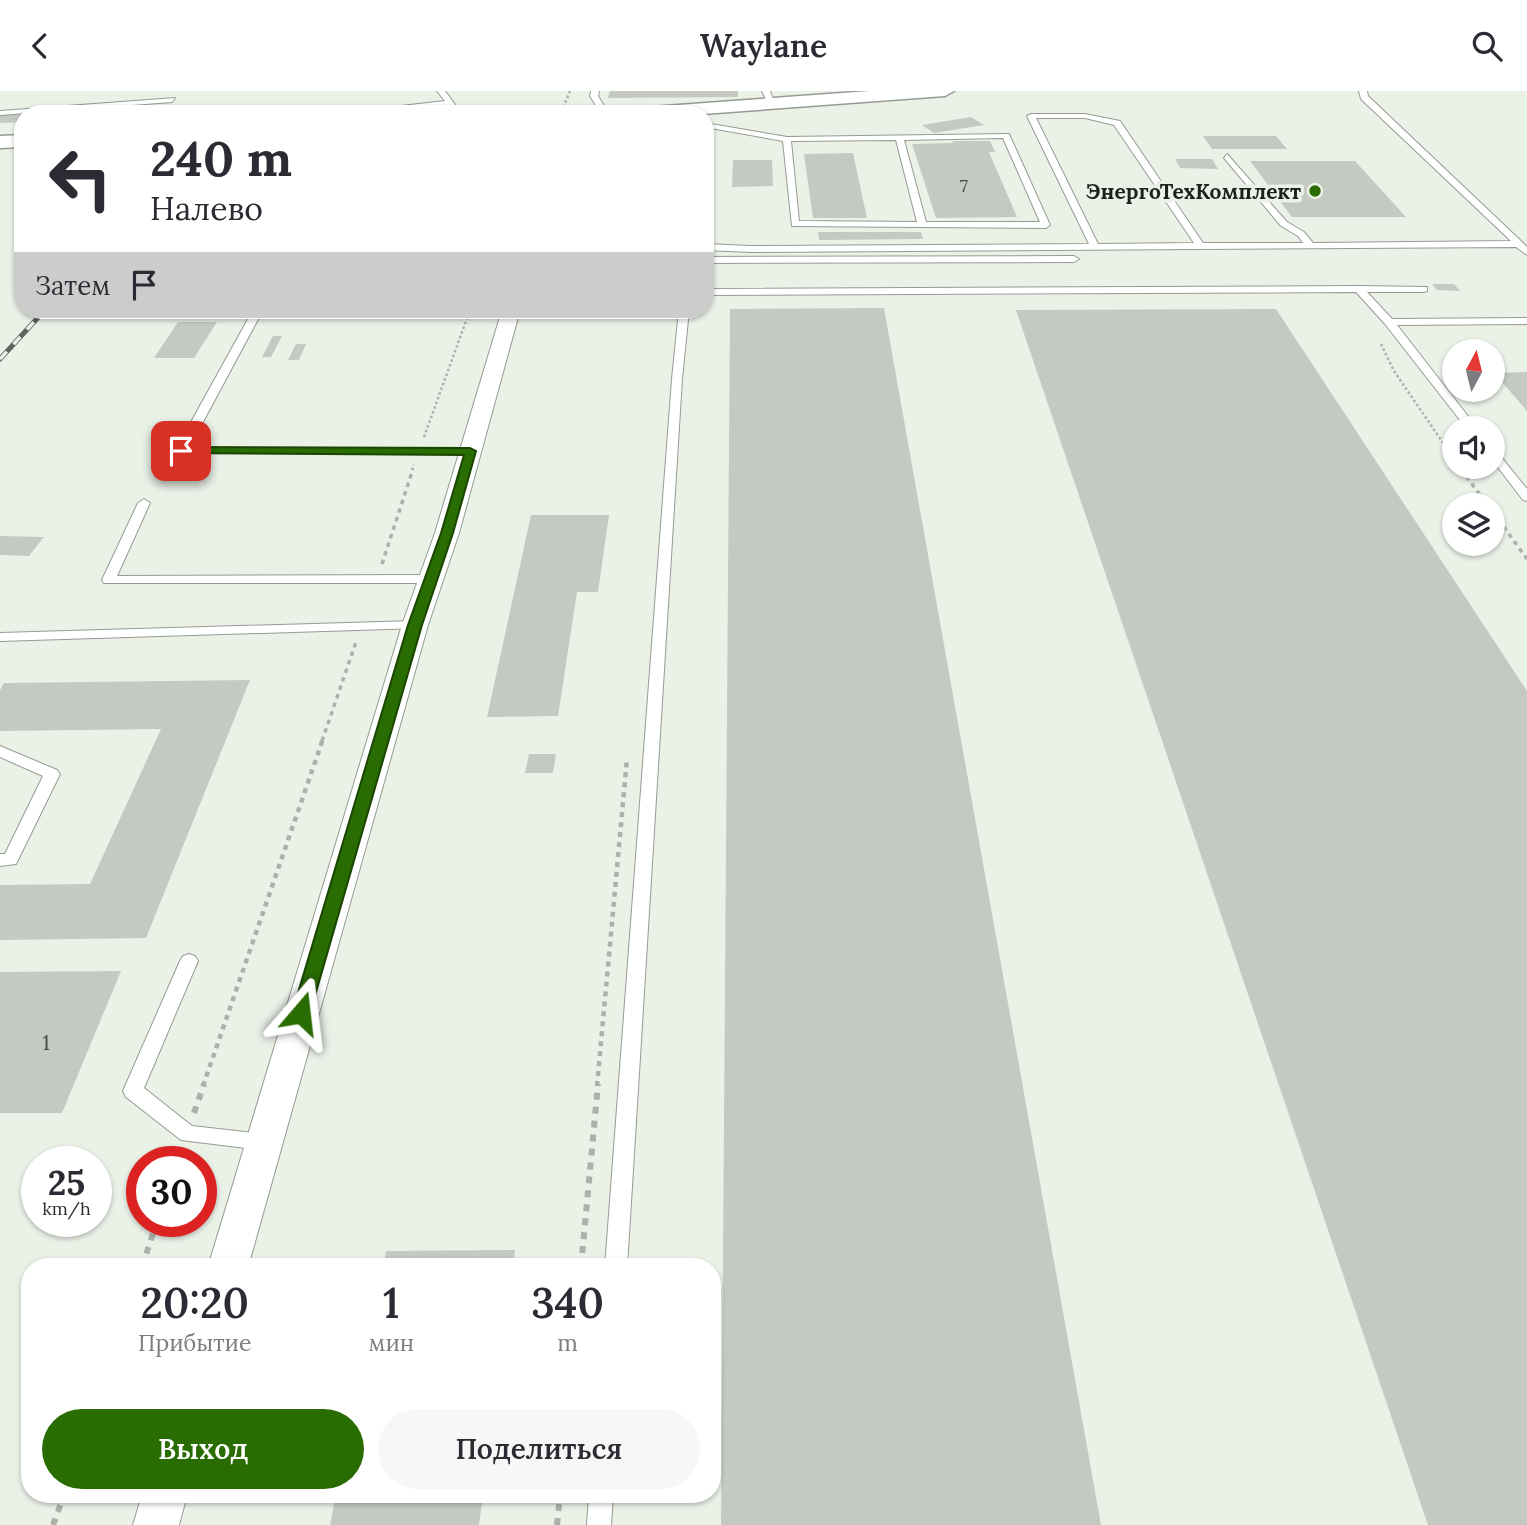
<!DOCTYPE html>
<html lang="ru">
<head>
<meta charset="utf-8">
<style>
  :root { --surface:#fff; --page:#f7f7f7; --text:#2b2b33; --muted:#7c7c81; --accent:#296c02 }
  body { margin:0; font-family:Lora,serif; background:var(--page); color:var(--text); height:100vh; display:flex; flex-direction:column; font-size:26px; white-space:nowrap }
  * { box-sizing:border-box; margin:0 }
  p { font-size:23px; color:var(--muted) }
  .icon { flex:none; width:38px; height:38px; fill:none; stroke:currentColor; stroke-width:2; stroke-linecap:round; stroke-linejoin:round }
  .map { position:relative; flex:1; overflow:hidden }
  .details { position:absolute; left:21px; top:1167px; width:700px; height:245px; display:flex; flex-direction:column; background:var(--surface); border-radius:28px; box-shadow:0 2px 5px #0004 }
  .details>* { flex:none }
  .top-card { position:absolute; left:14px; top:14px; width:700px; height:214px; border-radius:28px; box-shadow:0 2px 5px #0004; background:#fff; color:var(--text); overflow:hidden }
  .needle { width:46px; rotate:7deg }
  .fabs { position:absolute; left:1442px; top:248px; display:grid; gap:14px }
  .fabs a { display:grid; place-items:center; width:63px; height:63px; border-radius:50%; background:var(--surface); box-shadow:0 2px 5px #0004; font-size:35px }
  .speed { position:absolute; left:21px; top:1055px; display:flex; gap:14px; font-size:35px; font-weight:700; text-align:center }
  .speed>* { display:grid; place-content:center; width:91px; height:91px; border-radius:50%; background:var(--surface); box-shadow:0 2px 5px #0004; line-height:1 }
  .speed small { font-size:18px; font-weight:400 }
  .speed .limit { border:10px solid #d22; background:#fff; color:#111 }
  .pin { position:absolute; display:grid; place-items:center; width:60px; height:60px; color:#fff; margin:-30px; border-radius:14px; box-shadow:0 4px 10px #0006 }
  .me { position:absolute; width:77px; margin:-38px; rotate:17deg; stroke-linejoin:round; filter:drop-shadow(0 0 5px #0008) }
  .turn { display:flex; align-items:center; gap:24px; height:147px; padding:0 21px; font-size:32px }
  .turn .icon { width:91px; height:91px; stroke-width:2.5 }
  .turn b { display:block; font-size:49px; line-height:60px }
  .then { display:flex; align-items:center; height:66px; padding:0 21px; background:#0003; gap:14px; font-size:26px }
  .eta { display:flex; justify-content:space-evenly; align-items:center; height:119px; text-align:center }
  .eta b { font-size:42px; font-weight:600; line-height:49px }
  .action { display:flex; gap:14px; margin-top:auto; padding:14px 21px }
  .action a { flex:1; height:80px; border-radius:42px; background:var(--accent); color:#fff; font-size:28px; font-weight:600; line-height:80px; text-align:center }
  .action a+a { background:var(--page); color:var(--text) }
  header { display:flex; justify-content:space-between; align-items:center; height:91px; padding:0 21px; background:var(--surface); font-size:32px; font-weight:600 }
  .map>svg:first-child { display:block }
  .building { fill:#c4cac2 }
  .lines { fill:none; stroke-linecap:round; stroke-linejoin:round }
  .lane-casing { stroke:#959b93; stroke-width:2 }
  .street-casing { stroke:#959b93; stroke-width:2 }
  .secondary-casing { stroke:#959b93; stroke-width:3 }
  .path-far3 { stroke:#acb1a9; stroke-width:2.5; stroke-dasharray:2.5 2.5; stroke-linecap:butt }
  .path-far2 { stroke:#acb1a9; stroke-width:3.5; stroke-dasharray:4.5 4.5; stroke-linecap:butt }
  .path-far1 { stroke:#acb1a9; stroke-width:4.5; stroke-dasharray:5 5; stroke-linecap:butt }
  .path { stroke:#acb1a9; stroke-width:6; stroke-dasharray:7 7; stroke-linecap:butt }
  .lane { fill:#fff; fill-rule:evenodd }
  .street { fill:#fff; fill-rule:evenodd }
  .secondary { fill:#fff; fill-rule:evenodd }
  .rail-casing { stroke:#61645f; stroke-width:5 }
  .rail { stroke:#eaf1e7; stroke-width:3.5; stroke-dasharray:10; stroke-linecap:butt }
  .route { fill:#296c02; stroke:#1b4601; stroke-width:2 }
  .poi-dot { fill:#296c02; stroke:#eaf1e7; stroke-width:2.5 }
  .labels { text-anchor:middle; dominant-baseline:central; stroke-width:7; stroke-linejoin:round; paint-order:stroke }
  .far-number-label { font-size:18px; fill:#484a46 }
  .far-poi-label { font-size:21px; font-weight:bold; fill:#1e201d; stroke:#eaf1e7; text-anchor:end }
  .number-label { font-size:21px; fill:#484a46 }
</style>
</head>
<body>
<header><svg class="icon" aria-label="back" viewBox="0 0 24 24"><path d="M15 5l-7 7 7 7"/></svg>Waylane<svg class="icon" aria-label="search" viewBox="0 0 24 24"><circle cx="10" cy="10" r="6"/><path d="M15 15l6 6"/></svg></header>
<div class="map">
<svg width="1527" height="1434" viewBox="0 0 1527 1434">
  <rect width="100%" height="100%" fill="#eaf1e7"/>
  <!-- building -->
  <path class="building" d="M610 0H738V6L608 7Z
    M23 23V31L0 32V24Z
    M971 26 984 34 934 42 922 34Z
    M1203 45H1276L1287 58H1212Z
    M952 50H990L995 61H989L1017 126 936 127 912 53 953 52Z
    M853 62 867 127H813L804 63Z
    M1175 68H1212L1218 78 1180 77Z
    M733 69H772L773 95 732 96Z
    M1250 70H1355L1406 126H1292Z
    M818 141H921L923 148 819 149Z
    M1432 193H1454L1460 200 1437 199Z
    M884 217 1101 1434H721L730 218Z
    M1276 218 1527 600V1434H1428L1016 219Z
    M568 219H591L590 226H566Z
    M178 231H217L194 267H154Z
    M273 245H282L271 266H262Z
    M296 253H306L299 269H288Z
    M1527 281V320L1494 282Z
    M531 424H609L598 501H577L558 625 487 626Z
    M0 445 44 446 29 465 0 464Z
    M250 589 146 847 0 849V794L90 793 161 638 0 640V599L4 592Z
    M529 663H556L553 682H525Z
    M121 880 62 1022H0V881Z
    M515 1159 513 1176H383L386 1160Z
    M336 1404H483L479 1434H330Z"/>
  <g class="lines">
    <defs>
      <path id="lane" d="M437 0H445L462 23H454L448 14 361 23H331L445 10Z
        M591 0H599L598 5 609 23H601L590 5Z
        M762 0H770L775 14H769Z
        M1359 0H1367L1368 5 1522 151 1527 156V164L1516 156 751 161 705 159V153L751 155 1089 153 1027 25 1031 23H1085L1120 30 1203 152H1303L1298 145 1281 135 1224 67 1227 63 1287 131 1304 141 1313 152 1511 150 1361 8ZM1036 27H1085L1114 34 1194 152 1098 153Z
        M175 7 172 11 0 24V20Z
        M705 32 787 46 1009 43 1050 134 1046 137 792 135 783 50 705 36ZM1003 47 1040 131H926L904 49ZM896 49 917 131 799 130 791 50Z
        M705 166 1074 165 1079 168 1074 171 705 172Z
        M1359 195 1427 196V200L1424 201H1367L1392 228 1527 227V233L1397 234 1478 338H1467L1385 233 1356 201 705 204V198Z
        M253 219H263L189 357H470L476 360 470 363 177 362 175 360Z
        M679 219H689L682 288 627 1176H605L672 288Z
        M1493 360 1497 361 1527 398V410L1523 409 1493 370Z
        M144 408 150 412 117 485 431 484 438 488 431 492H104L102 489 138 412Z
        M415 530 422 534 420 537 0 550V542Z
        M0 655 57 679 60 683 18 769 16 773 0 775V763H5L43 685 0 666Z
        M189 863 195 865 198 870 144 997 192 1035 263 1043 270 1045 273 1051 270 1057 263 1059 181 1049 126 1006 123 1000 180 870 183 865Z
        M589 1404H613L611 1434H587Z"/>
      <path id="street" d="M502 219H520L459 442 428 534 248 1176H208L402 534 435 442Z
        M142 1404H187L179 1434H133Z"/>
      <path id="secondary" d="M870 0H954L945 5 703 23H614L623 18Z
        M23 44V56L0 57V45Z"/>
    </defs>
    <!-- lane casing -->
    <use href="#lane" class="lane-casing"/>
    <!-- street casing -->
    <use href="#street" class="street-casing"/>
    <!-- secondary casing -->
    <use href="#secondary" class="secondary-casing"/>
    <!-- path-far3 -->
    <path class="path-far3" d="M570 0 562 19 583 20
      M1381 253 1394 280 1454 368
      M424 346 470 219
      M1460 376 1462 379
      M412 379 414 374"/>
    <!-- path-far2 -->
    <path class="path-far2" d="M1461 378 1488 415
      M1493 421 1527 468
      M382 473 413 378
      M322 650 356 551"/>
    <!-- path-far1 -->
    <path class="path-far1" d="M203 995 323 648
      M597 995 627 668"/>
    <!-- path -->
    <path class="path" d="M194 1022 204 993
      M178 1071 181 1061
      M142 1176 157 1130
      M581 1176 598 993
      M53 1434 64 1404
      M557 1434 560 1404"/>
    <!-- lane -->
    <use href="#lane" class="lane"/>
    <!-- street -->
    <use href="#street" class="street"/>
    <!-- secondary -->
    <use href="#secondary" class="secondary"/>
    <defs>
      <path id="rail" d="M0 268 45 219"/>
    </defs>
    <!-- rail casing -->
    <use href="#rail" class="rail-casing"/>
    <!-- rail -->
    <use href="#rail" class="rail"/>
  </g>
  <!-- route -->
  <path class="route" d="M181 356 470 357 476 360 453 442 422 534 310 922 307 927 301 929 294 927 292 922 408 534 441 442 464 364 177 362V357Z"/>
  <!-- markers -->
  <circle class="poi-dot" cx="1315" cy="100" r="7"/>
  <g class="labels">
    <!-- far-number labels -->
    <g class="far-number-label">
      <text x="964" y="94">7</text>
    </g>
    <!-- far-poi labels -->
    <g class="far-poi-label">
      <text x="1301" y="100">ЭнергоТехКомплект</text>
    </g>
    <!-- number labels -->
    <g class="number-label">
      <text x="46" y="951">1</text>
    </g>
  </g>
</svg>
<div class="fabs">
<a><svg class="needle" viewBox="-14 -14 28 28"><path d="M0-13l5 13h-10z" fill="#e53935"/><path d="M0 13l5-13h-10z" fill="#7c7c81"/></svg></a>
<a><svg class="icon" aria-label="sound" viewBox="0 0 24 24"><path d="M4 9h4l5-4v14l-5-4H4zM17 9q2 3 0 6"/></svg></a>
<a><svg class="icon" aria-label="layers" viewBox="0 0 24 24"><path d="M12 4l9 5-9 5-9-5zM3 14l9 5 9-5"/></svg></a>
</div>
<div class="speed"><div>25<small>km/h</small></div><div class="limit">30</div></div>
<div class="pin" style="left:181px;top:360px;background:#d93025"><svg class="icon" aria-label="arrive" viewBox="0 0 24 24"><path d="M6 21V4h12l-3 4 3 4H6"/></svg></div>
<svg class="me" style="left:301px;top:922px" viewBox="-20 -20 40 40"><path d="M0-17L14 15 0 8-14 15z" fill="#296c02" stroke="#fff" stroke-width="4"/></svg>
<div class="top-card">
<div class="turn"><svg class="icon" aria-label="left" viewBox="0 0 24 24"><path d="M17 20v-9H6M10 6l-5 5 5 5"/></svg><div><b>240 m</b>Налево</div></div>
<div class="then">Затем<svg class="icon" aria-label="arrive" viewBox="0 0 24 24"><path d="M6 21V4h12l-3 4 3 4H6"/></svg></div>
</div>
<section class="details">
<div class="eta">
<div><b>20:20</b><p>Прибытие</p></div>
<div><b>1</b><p>мин</p></div>
<div><b>340</b><p>m</p></div>
</div>
<div class="action"><a>Выход</a><a>Поделиться</a></div>
</section>
</div>
</body>
</html>
